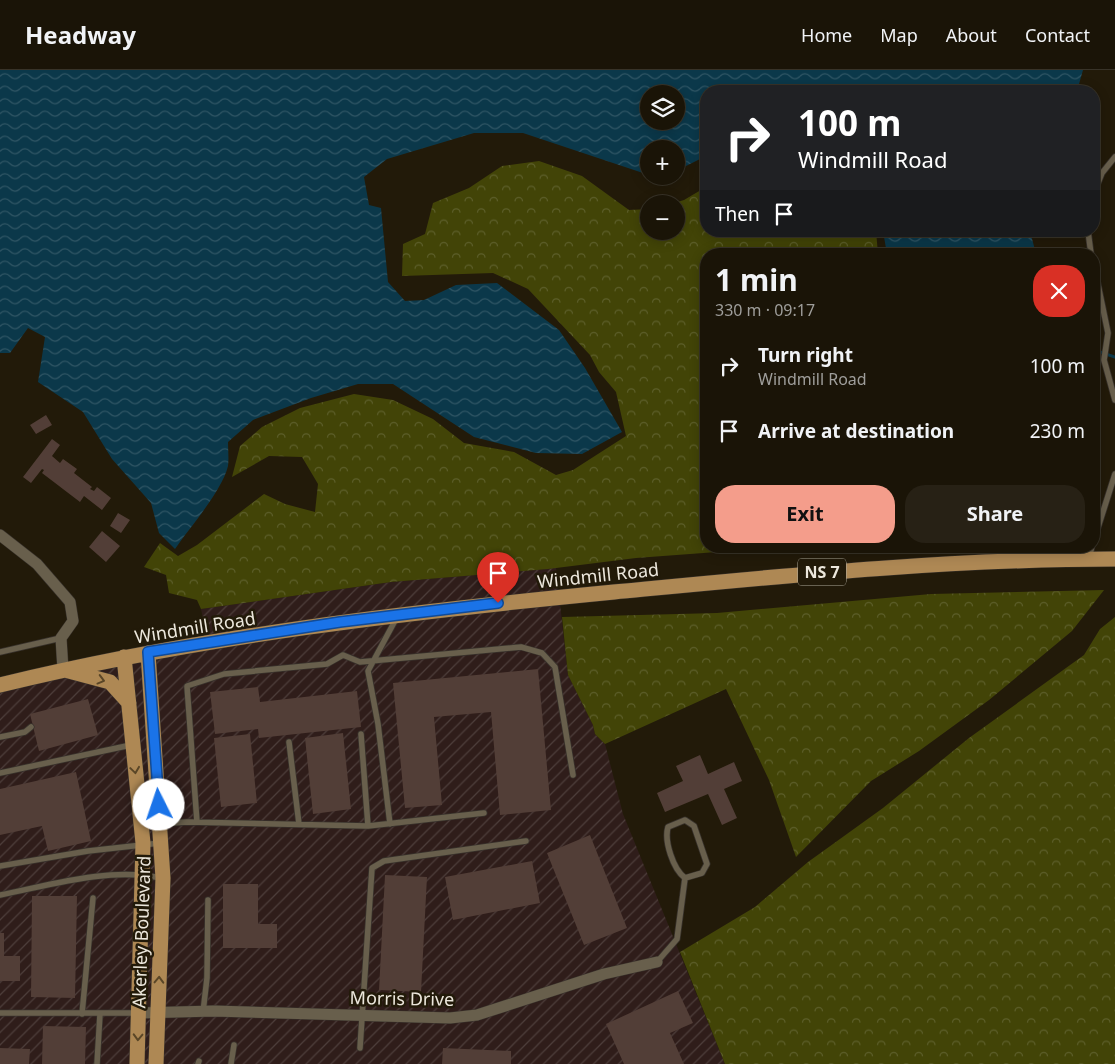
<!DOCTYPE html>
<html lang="en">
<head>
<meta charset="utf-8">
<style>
  :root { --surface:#1a1407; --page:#272115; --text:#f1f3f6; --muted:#9f9e9b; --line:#383328; --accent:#f49d8b }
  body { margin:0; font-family:"Noto Sans",sans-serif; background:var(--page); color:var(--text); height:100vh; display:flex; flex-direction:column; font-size:19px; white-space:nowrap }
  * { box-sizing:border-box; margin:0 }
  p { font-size:16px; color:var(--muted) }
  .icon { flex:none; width:28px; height:28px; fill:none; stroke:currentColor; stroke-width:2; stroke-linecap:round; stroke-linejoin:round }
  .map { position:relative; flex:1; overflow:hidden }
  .sheet { position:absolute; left:700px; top:178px; width:400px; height:305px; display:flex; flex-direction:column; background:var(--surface); border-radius:20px; box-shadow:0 2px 12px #0003,0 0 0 1px var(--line) }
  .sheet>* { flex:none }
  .guide { position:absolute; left:700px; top:15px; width:400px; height:152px; border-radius:20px; box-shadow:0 2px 12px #0003,0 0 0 1px var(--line); background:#202124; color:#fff; overflow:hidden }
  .controls { position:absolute; left:640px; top:15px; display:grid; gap:10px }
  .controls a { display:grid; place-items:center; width:45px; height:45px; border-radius:50%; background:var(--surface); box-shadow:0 2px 12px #0003,0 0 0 1px var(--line); font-size:25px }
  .pin { position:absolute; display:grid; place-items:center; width:42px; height:42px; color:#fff; margin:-51px -21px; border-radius:50% 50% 50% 0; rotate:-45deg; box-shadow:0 0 5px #0007 }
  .pin .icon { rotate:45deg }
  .me { position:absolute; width:55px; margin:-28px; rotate:356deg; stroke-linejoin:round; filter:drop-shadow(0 0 4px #0008) }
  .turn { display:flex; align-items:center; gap:18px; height:105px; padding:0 15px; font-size:22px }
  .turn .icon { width:65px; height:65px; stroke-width:2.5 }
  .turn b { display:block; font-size:35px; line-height:42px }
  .then { display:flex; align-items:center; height:48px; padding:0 15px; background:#0003; gap:10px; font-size:19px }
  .round { display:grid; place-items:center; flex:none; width:52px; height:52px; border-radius:20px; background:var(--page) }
  .head { display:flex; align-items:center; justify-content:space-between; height:85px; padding:0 15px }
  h1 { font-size:30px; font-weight:700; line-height:38px }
  .action { display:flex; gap:10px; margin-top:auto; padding:10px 15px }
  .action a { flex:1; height:58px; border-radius:20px; background:var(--accent); color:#111; font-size:20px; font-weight:700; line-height:58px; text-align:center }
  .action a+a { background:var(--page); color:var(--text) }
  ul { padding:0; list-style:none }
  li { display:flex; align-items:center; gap:15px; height:65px; padding:0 15px }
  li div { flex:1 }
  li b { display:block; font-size:19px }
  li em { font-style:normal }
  header { display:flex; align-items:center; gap:30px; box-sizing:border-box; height:70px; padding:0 25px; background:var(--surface); border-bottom:1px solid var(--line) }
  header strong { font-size:24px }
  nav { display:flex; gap:28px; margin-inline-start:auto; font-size:18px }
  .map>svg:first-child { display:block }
  .industrial { fill:url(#industrial-furrows) }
  .forest { fill:url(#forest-crowns) }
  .water { fill:url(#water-waves); fill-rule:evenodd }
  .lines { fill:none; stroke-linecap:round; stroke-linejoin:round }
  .stream { stroke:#0b384a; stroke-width:3 }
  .building { fill:#523e37 }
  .lane-casing { stroke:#38322c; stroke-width:7 }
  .street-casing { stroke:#38322c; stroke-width:12 }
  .primary-casing { stroke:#38322c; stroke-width:16 }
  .lane { stroke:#685f4c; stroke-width:5.5 }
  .street { stroke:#685f4c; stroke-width:11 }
  .primary { stroke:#ae8854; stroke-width:15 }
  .oneway { stroke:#5a4627 }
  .route-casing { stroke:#114b97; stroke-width:12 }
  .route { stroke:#1a73e8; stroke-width:9 }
  .labels { text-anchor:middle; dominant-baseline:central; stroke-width:5; stroke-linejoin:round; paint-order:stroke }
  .shield { fill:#221a09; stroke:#afaa9d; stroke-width:1 }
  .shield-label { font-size:16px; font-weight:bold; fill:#ece7dc }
  .street-label { font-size:18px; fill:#ece7dc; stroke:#221a09 }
</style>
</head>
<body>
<header>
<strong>Headway</strong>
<nav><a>Home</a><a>Map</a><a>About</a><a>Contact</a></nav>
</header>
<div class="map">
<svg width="1115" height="994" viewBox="0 0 1115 994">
  <defs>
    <pattern id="industrial-furrows" width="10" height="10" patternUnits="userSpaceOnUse" patternTransform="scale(1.25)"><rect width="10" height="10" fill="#2f1d1a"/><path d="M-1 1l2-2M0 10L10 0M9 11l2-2" fill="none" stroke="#4d3e3b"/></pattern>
    <pattern id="forest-crowns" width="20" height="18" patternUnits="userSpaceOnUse" patternTransform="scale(1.25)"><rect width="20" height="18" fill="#424407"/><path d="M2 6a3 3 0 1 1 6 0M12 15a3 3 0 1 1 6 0" fill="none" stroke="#5d5f2b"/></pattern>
    <pattern id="water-waves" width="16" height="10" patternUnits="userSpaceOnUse" patternTransform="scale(1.25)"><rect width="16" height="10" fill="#0b384a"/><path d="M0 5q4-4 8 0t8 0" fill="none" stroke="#2f5564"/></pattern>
  </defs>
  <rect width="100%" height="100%" fill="#221a09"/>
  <!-- industrial -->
  <path class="industrial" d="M556 498 568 605 593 655 595 664 605 674 623 744 725 994H0V614L208 572 201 539 391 512Z"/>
  <!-- forest -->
  <path class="forest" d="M539 91 582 106 629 140 649 139V161H676V134H671L684 130 706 117V161H876L878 184H706V365L704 384 706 385V476H797L636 488 548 499 391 512 201 539 197 530 169 523 166 505 144 497 160 473 178 486 197 475 264 424 285 434 315 442 318 414 302 387 269 386 232 407 240 376 262 357 300 338 354 324 393 330 433 349 464 373 514 382 556 405 573 400 626 366 616 322 599 302 590 285 528 219 493 203 402 206 403 174 425 164 433 133 469 118 502 96Z
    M1104 520 1072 561 989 630 919 681 871 711 796 787 769 710 726 619 605 674 595 664 593 655 568 605 562 547 717 543 931 524Z
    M1115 547V994H725L680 882 755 837 808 792 883 738 969 668 1084 585 1100 559Z"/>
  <!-- water -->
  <path class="water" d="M0 0H1083L1077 21H706V86L684 97 676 98V79H649V102L643 103 523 63H474L387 89 364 107 369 135 381 138 388 212 405 231 424 230 456 215 497 213 559 260 585 298 622 362 582 384 536 383 474 367 393 314H358L311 328 253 350 228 372C228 379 229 389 228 396 222 421 190 457 175 479L159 463 151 433 112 389 83 342 38 312 45 267 28 258 10 283H0ZM649 24H676V51H649Z
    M883 161H1030L1036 184H887Z"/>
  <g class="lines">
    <!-- stream -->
    <path class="stream" d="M1094 280 1115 287"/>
  </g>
  <!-- building -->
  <path class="building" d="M46 345 52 355 36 364 30 355Z
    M52 369 60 375 52 386 60 393 63 389 77 399 74 403 92 417 90 419 94 421 97 417 111 428 102 440 84 426 80 432 42 403 44 400 42 399 31 413 23 407Z
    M118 443 130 450 121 463 110 456Z
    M102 461 120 476 106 492 89 477Z
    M538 599 551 740 500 745 491 642 434 647 442 735 405 738 393 613Z
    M258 617 260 632 357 621 361 657 259 668 258 659 215 664 210 622Z
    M88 629 98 665 39 681 30 644Z
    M343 663 351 739 313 744 305 668Z
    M250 664 257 733 221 737 214 668Z
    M700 685 708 704 734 692 742 711 724 719 737 748 722 755 708 724 665 742 657 723 683 711 676 696Z
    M76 702 91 771 48 781 42 756 0 765V719Z
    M590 765 627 858 584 875 547 783Z
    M532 791 540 833 453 850 445 807Z
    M385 805 427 807 421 922 379 920Z
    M223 814H258V854H277V878H223Z
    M32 826H77L75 928 31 927Z
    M0 863H4V886H20V911H0Z
    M678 921 693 953 670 963 684 994H624L606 954Z
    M43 956 86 957 85 994H42Z
    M0 978 30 979 29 994H0Z
    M443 978 511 981V994H442Z"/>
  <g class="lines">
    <defs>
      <path id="lane" d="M1094 123 1102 103 1115 87
        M1088 161 1091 184
        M1094 195 1108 263 1104 290 1115 330
        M1094 470 1115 404
        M1089 489 1092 476
        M0 582 61 568
        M361 664 368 756
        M0 667 25 662 31 657
        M289 672 299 754
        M0 703 131 675
        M197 752 187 616 224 604 327 594 343 585 360 592 521 577 542 583 555 597 573 705
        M390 754 378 654 368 601 397 547
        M142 755 187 752 368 756 484 743
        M0 796 88 781 160 773
        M0 825C51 815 108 797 161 808
        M657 892 677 869 685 808C673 799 664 771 668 757L685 750 694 756 707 794 702 803 685 808
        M203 942 207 908 208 830
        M0 943H138
        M82 944 93 828
        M360 978 372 798 384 791 526 771
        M97 994 100 944
        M198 994 199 991
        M231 994 234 975"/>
      <path id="street" d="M0 465 37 494 70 532 73 551 61 568 63 600
        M139 943 214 941 450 948 477 945 604 904 657 892"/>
      <path id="primary" d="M148 583 163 808 156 994
        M124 587 143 773 137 994
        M65 600 110 612 129 633
        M0 615C201 566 408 542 614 522 781 506 947 489 1115 489"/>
    </defs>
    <!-- lane casing -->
    <use href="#lane" class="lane-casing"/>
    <!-- street casing -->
    <use href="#street" class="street-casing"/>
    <!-- primary casing -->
    <use href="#primary" class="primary-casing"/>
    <!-- lane -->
    <use href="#lane" class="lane"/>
    <!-- street -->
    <use href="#street" class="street"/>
    <!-- primary -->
    <use href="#primary" class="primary"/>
  </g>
  <!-- one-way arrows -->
  <defs><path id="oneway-chevron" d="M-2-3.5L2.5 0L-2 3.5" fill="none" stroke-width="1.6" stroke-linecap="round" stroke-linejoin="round" transform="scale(1.25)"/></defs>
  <g class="oneway">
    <use href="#oneway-chevron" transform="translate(101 610) rotate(15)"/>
    <use href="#oneway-chevron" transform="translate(135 700) rotate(82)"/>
    <use href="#oneway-chevron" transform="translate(159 910) rotate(-88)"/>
    <use href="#oneway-chevron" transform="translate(138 967) rotate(92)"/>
  </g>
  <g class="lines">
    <defs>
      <path id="route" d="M159 735 148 582 340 552 498 533"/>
    </defs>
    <!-- route casing -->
    <use href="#route" class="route-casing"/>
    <!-- route -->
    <use href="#route" class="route"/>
  </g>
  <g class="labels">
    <!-- shield labels -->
    <rect class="shield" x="798" y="488.5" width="48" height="27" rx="4"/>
    <g class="shield-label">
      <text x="822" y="502">NS 7</text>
    </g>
    <!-- street labels -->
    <g class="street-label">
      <text transform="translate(598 505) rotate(-6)">Windmill Road</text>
      <text transform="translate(195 557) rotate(-9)">Windmill Road</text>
      <text transform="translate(141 862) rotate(-88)">Akerley Boulevard</text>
      <text transform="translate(402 928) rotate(1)">Morris Drive</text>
    </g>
  </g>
</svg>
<div class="controls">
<a><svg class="icon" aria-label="layers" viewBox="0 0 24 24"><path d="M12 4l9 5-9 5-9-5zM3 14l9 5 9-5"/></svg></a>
<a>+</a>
<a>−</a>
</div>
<div class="pin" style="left:498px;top:533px;background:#d93025"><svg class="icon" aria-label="arrive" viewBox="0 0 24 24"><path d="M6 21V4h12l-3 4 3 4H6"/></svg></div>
<svg class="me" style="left:159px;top:735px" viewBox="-20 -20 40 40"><circle r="19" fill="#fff"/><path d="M0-13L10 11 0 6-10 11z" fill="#1a73e8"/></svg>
<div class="guide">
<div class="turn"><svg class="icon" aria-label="right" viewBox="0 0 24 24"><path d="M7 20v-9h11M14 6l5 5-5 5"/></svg><div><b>100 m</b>Windmill Road</div></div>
<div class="then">Then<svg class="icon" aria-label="arrive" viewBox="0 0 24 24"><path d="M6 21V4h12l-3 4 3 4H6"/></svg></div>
</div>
<section class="sheet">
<div class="head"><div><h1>1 min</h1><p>330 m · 09:17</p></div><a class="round" style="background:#d93025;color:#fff"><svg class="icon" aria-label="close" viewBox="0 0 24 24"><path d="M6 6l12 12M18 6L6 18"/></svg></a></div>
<ul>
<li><svg class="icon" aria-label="right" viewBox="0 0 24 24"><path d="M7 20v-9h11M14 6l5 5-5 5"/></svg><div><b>Turn right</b><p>Windmill Road</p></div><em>100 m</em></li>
<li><svg class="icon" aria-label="arrive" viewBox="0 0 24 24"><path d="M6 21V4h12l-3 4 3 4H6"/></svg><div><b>Arrive at destination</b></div><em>230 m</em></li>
</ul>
<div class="action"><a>Exit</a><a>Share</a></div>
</section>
</div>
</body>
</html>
